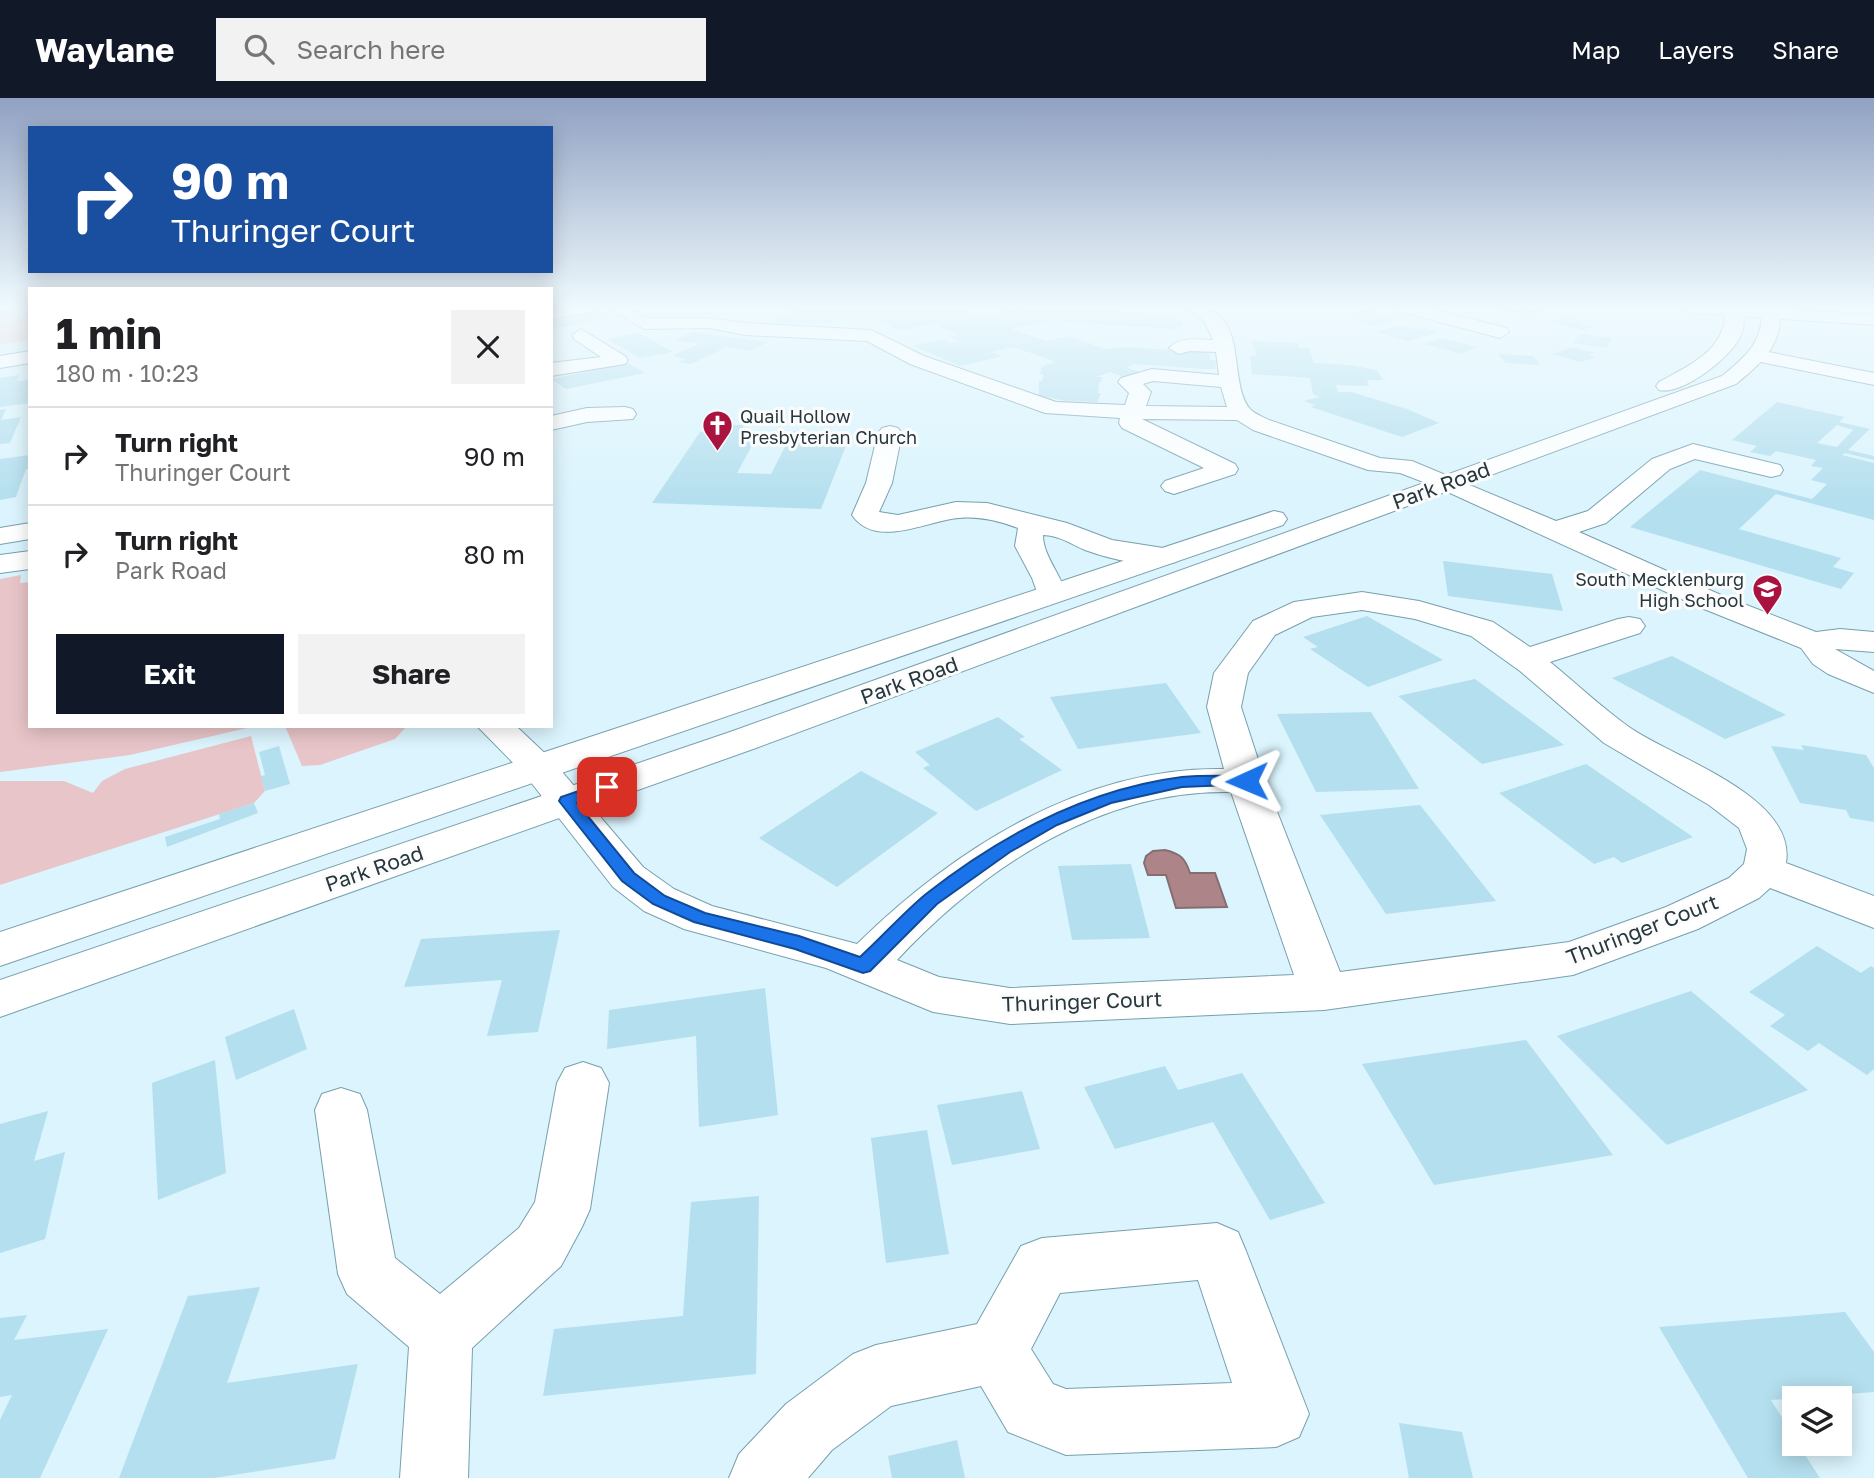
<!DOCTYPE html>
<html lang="en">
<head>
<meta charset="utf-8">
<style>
  :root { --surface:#fff; --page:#f2f2f2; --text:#202124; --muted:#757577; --line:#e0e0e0; --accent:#111827 }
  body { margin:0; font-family:"Golos Text",sans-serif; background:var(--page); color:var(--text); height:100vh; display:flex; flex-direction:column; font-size:26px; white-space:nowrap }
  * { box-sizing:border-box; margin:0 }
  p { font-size:23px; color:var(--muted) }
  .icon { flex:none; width:38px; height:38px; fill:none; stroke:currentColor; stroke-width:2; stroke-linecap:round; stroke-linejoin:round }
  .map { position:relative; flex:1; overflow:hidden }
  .panel { position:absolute; left:28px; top:189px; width:525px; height:441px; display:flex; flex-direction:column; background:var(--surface); border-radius:0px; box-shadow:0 4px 18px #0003 }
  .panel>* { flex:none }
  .banner { position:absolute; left:28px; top:28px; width:525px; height:147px; border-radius:0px; box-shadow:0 4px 18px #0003; background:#1a4fa0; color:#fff; overflow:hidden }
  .fabs { position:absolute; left:1782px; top:1288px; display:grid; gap:14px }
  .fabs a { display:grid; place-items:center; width:70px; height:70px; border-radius:0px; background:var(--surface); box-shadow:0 4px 18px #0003; font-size:35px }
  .pin { position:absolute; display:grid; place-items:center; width:60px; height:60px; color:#fff; margin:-30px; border-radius:14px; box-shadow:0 4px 10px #0006 }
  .me { position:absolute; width:77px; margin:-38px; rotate:269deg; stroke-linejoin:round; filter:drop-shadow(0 0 5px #0008) }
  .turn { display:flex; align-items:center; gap:24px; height:147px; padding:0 28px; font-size:32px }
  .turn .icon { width:91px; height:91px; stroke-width:2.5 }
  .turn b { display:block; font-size:49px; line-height:60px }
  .round { display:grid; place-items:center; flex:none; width:74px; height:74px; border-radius:0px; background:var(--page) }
  .overview { display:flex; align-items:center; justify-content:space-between; height:119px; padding:0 28px }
  h1 { font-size:42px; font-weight:700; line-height:52px }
  .cta { display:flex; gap:14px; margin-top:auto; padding:14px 28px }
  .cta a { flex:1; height:80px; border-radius:0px; background:var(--accent); color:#fff; font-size:28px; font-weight:700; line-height:80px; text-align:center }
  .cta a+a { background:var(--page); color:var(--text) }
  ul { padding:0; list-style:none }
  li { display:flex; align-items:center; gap:21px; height:98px; padding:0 28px; border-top:2px solid var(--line) }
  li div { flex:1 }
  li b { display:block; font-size:26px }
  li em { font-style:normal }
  header { display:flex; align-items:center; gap:42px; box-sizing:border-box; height:98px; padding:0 35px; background:var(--accent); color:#fff }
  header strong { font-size:33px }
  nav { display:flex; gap:38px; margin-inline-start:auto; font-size:24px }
  .search { width:490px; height:63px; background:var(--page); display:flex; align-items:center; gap:18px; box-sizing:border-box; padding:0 24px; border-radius:0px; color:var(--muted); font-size:26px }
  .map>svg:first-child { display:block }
  .green { fill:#e8c5c8 }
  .water { fill:#ad8588; stroke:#846e72; stroke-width:2 }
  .building { fill:#b4dfee; fill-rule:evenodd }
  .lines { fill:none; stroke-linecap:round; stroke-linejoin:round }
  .minor-casing { stroke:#77a0ad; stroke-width:2 }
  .major-casing { stroke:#77a0ad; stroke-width:2 }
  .minor { fill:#fff; fill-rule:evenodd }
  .major { fill:#fff; fill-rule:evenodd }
  .route { fill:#1a73e8; stroke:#114b97; stroke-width:2 }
  .labels { text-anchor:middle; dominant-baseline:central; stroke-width:6; stroke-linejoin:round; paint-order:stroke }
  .far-poi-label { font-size:18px; fill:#26373d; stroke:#fcfcfc; text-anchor:start }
  .street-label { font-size:21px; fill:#26373d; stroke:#fcfcfc }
</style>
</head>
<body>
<header>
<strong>Waylane</strong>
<div class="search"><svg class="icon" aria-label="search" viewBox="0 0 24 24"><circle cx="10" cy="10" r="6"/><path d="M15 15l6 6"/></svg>Search here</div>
<nav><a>Map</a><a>Layers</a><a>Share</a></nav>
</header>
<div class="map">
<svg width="1874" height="1380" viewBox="0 0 1874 1380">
  <rect width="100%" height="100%" fill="#dbf4fd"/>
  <!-- green -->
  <path class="green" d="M0 210H30V242L0 247Z
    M21 477 20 485 30 484V628H256L130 657 0 674V481Z
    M285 628H406V629L395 641 320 667 302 668Z
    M251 638 265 693 254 705 0 787V683H64L93 695 102 683 125 671Z"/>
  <!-- water -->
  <path class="water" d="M1165 752C1181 756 1185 760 1190 775H1215L1227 809 1176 810 1166 777H1148L1144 765 1146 758 1153 753Z"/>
  <!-- building -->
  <path class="building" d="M781 210H961L980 219 1018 210H1078L1176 218V222L1182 223V228L1176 227V231L1049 223 1011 231 1047 243 1069 238 1105 251 1123 249 1209 254 1210 262H1219V266H1215L1216 271H1204L1135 266 1126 269 1160 282 1143 286 1110 274 1096 279H1102L1101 284 1099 283 1098 295H1101L1097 304 1066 303 1039 298V283H1042L1044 277 1040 276 1042 269 1054 264 1049 261 1012 249 991 254 1003 258 960 268 913 248 943 241 951 245 959 243 950 239 960 237 939 228 945 227 939 225 902 232 889 228 891 225 866 221 867 220 838 218 832 225H774L781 218H788L793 212H781Z
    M1494 210H1526L1542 213 1528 219Z
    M1366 212 1399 221 1374 228 1360 224 1366 222 1347 217Z
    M601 213 612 220 551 231V222Z
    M1568 218 1586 223 1578 225 1593 229 1581 232 1548 223Z
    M1400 227 1418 232 1423 230 1438 234 1408 243 1376 234Z
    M693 234 736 240 768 244 750 253 727 249 691 266 679 264 685 261 672 258 698 246 675 242Z
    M639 235 673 254 640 260 607 241Z
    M1580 236 1612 240 1606 250 1573 245Z
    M1441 240 1478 249 1461 256 1424 246Z
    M1251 243 1299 245V250H1309L1314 265 1349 267 1377 272 1383 282H1367L1369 288 1336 287 1338 294H1351L1407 311 1439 325 1402 339 1311 309 1315 307 1303 303 1320 299 1313 296 1310 280 1252 276 1250 257 1257 258Z
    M1573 249 1594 255 1588 257 1597 259 1581 264 1551 256Z
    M1498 256 1533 258 1541 267 1506 265Z
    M628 265 645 275 566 291 551 281Z
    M19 277 17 283 30 282V305L0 309V280Z
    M1777 304 1844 319 1839 324 1870 331 1848 352 1874 358V362L1845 355 1842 357 1874 365V422L1776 396 1739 431 1841 460 1833 469 1854 475 1841 491 1630 429 1700 372 1812 401 1827 386 1811 382 1823 370 1811 368 1816 362 1776 353 1770 358 1750 354 1757 348 1732 342ZM1837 327 1853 332 1837 349 1817 345Z
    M6 311 1 322 21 319 10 345 0 346V312Z
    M723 327H744L740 335H759L737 375 771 376 793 333 851 335 821 411 652 405 700 334H718Z
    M30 357V371H26L16 399 0 402V361Z
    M1443 463 1552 476 1563 513 1448 498Z
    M1367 518 1443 562 1368 589 1310 551 1318 549 1303 539Z
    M1672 558 1786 617 1725 641 1612 580Z
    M1475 581 1564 647 1482 666 1398 598Z
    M1166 585 1201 635 1078 651 1050 599Z
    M1371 614 1419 691 1316 694 1277 616Z
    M998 619 1025 639 1019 641 1062 672 976 713 923 670 930 667 915 654Z
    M1801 647 1866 657 1874 670V724L1850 720 1846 712 1800 705 1771 648 1804 652Z
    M279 648 290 686 265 693 261 678 265 677 259 654Z
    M1586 666 1693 739 1622 765 1614 759 1594 766 1499 695Z
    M861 673 938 715 837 789 759 740Z
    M254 705 258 715 167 749 165 739 220 721 219 716Z
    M1420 707 1496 803 1386 816 1320 717Z
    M1131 766 1150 840 1072 842 1058 768Z
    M560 832 538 934 487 938 502 882 404 889 421 841Z
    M1817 848 1861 875 1871 868 1874 870V971L1867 977 1819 945 1808 953 1770 928 1785 917 1749 894Z
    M765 890 778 1017 699 1029 696 938 607 951 609 912Z
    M1691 893 1808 992 1667 1047 1557 938Z
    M294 911 307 951 236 982 225 939Z
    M1526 942 1613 1057 1434 1087 1362 966Z
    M215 962 226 1075 158 1102 152 985Z
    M1165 968 1178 992 1242 975 1325 1105 1270 1122 1213 1024 1115 1051 1084 989Z
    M1022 993 1040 1051 952 1067 937 1007Z
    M48 1013 34 1063 65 1054 45 1141 0 1155V1026Z
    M927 1032 949 1156 886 1165 871 1040Z
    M759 1098 756 1276 543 1298 554 1231 683 1218 691 1104Z
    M260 1189 227 1285 358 1266 335 1361 214 1380H119L188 1198Z
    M1845 1214 1874 1254V1294L1771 1302 1794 1339V1346H1798L1820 1380H1748L1659 1229Z
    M27 1217 14 1242 108 1231 40 1380H0V1322L12 1297 0 1299V1220Z
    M1399 1325 1462 1334 1473 1380H1409Z
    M957 1342 965 1380H892L888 1358Z"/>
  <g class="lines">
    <defs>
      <path id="minor" d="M596 210 593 214 551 221V211Z
        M608 210H629L648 220H708L746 225 871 232 924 258 1056 304 1125 307 1129 295 1118 284 1121 280 1152 271 1219 277 1216 254 1190 253 1179 256 1169 250C1180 238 1198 242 1213 242L1204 223 1189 210C1252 207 1226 282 1250 311 1255 316 1263 319 1269 322L1380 360 1412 363 1556 423 1588 413 1652 361 1693 346 1780 367 1783 372 1780 377 1771 379 1695 361 1670 371 1606 425 1579 434 1721 497 1816 534 1840 531 1874 534V554L1835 551 1874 573V595L1828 576 1813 566 1801 550 1699 509 1439 390 1400 375 1368 372 1253 332 1237 322 1142 321 1235 366 1238 371 1235 376 1174 396 1165 393 1161 388 1165 383 1204 370 1122 330 1119 325 1120 320 1045 315 910 266 867 243 746 237 708 230 644 231ZM1153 283 1221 289 1227 309 1146 308 1151 294 1143 286Z
        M1399 210H1428L1507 230 1509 234 1500 240 1402 214Z
        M1683 210H1769L1874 217V227L1692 215Z
        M581 231 625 258 628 262 625 266 551 278V265L601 259 574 241 572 237Z
        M1758 252 1874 275V287L1751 262 1748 258Z
        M30 253V265L0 270V258Z
        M625 309 633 311 636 316 633 321 587 324 551 332V318L587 310Z
        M890 328 898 330 902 335 892 385 879 414 898 417 956 404 987 405 1067 425 1112 442 1176 452 1180 458 1176 464C1150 471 1110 461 1085 452 1071 446 1058 437 1043 437 1043 458 1061 476 1066 496L1062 502 1051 505 1040 502 1032 480 1015 448 1018 430C999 423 980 418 959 420 928 422 876 452 852 417L866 385 878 335 882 330Z
        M30 425V441L0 446V430Z
        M30 453V471L0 475V457Z
        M1362 494 1419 503 1493 524 1530 549 1618 521 1629 519 1640 521 1645 528 1640 535 1550 564C1576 585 1601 609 1629 629 1673 660 1797 698 1786 765L1874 798V830L1770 790 1759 800 1698 831 1573 877 1324 912 1010 926 933 914 826 870 684 831 644 813 613 789 526 678 477 628H516L552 662 643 769 674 791 712 808 857 846C954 751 1083 668 1224 671L1207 609 1214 575 1253 523 1294 504ZM1362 512 1415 521 1471 538 1520 573 1604 645 1709 707 1739 730 1747 751 1744 766 1729 780 1666 809 1569 844 1340 874 1265 683 1241 609 1248 575 1275 537 1312 519ZM1231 694 1294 877 1010 890 939 879 897 862C983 770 1101 691 1231 694Z
        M583 964 601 970 609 985 590 1111 582 1129 561 1168 472 1250 468 1380H400L409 1249 347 1196 338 1176 315 1012 322 996 341 990 360 996 367 1012 395 1160 440 1196 519 1130 535 1104 557 985 565 970Z
        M1217 1125 1238 1134 1246 1153 1309 1316 1299 1339 1276 1349 1066 1357 1008 1334 981 1288 891 1308 832 1352 808 1380H729L739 1356 786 1306 853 1256 876 1247 977 1226 1021 1148 1042 1140ZM1198 1182 1232 1285 1066 1291 1053 1286 1031 1251 1060 1195Z"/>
      <path id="major" d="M1725 210H1743C1744 219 1745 228 1741 237 1732 259 1682 298 1659 292L1656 288 1659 284C1690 267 1728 251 1725 210Z
        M1761 210H1779C1785 245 1761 266 1736 286L756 650 0 919V882L730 634 1722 278C1745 259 1765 243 1761 210Z
        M1274 413 1283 415 1287 421 1283 427 0 868V834Z"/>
    </defs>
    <!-- minor casing -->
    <use href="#minor" class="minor-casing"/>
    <!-- major casing -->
    <use href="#major" class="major-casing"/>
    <!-- minor -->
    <use href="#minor" class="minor"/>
    <!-- major -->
    <use href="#major" class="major"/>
  </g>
  <!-- sky -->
  <linearGradient id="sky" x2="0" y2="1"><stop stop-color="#90a1c2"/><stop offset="0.52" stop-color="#effafe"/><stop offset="1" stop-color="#effafe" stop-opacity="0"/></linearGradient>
  <rect width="1874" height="403" fill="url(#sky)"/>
  <!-- route -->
  <path class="route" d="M1247 678 1252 679 1254 683 1252 686 1182 689 1111 705 1057 727 1010 754 937 806 870 873 863 875 795 851 694 824 653 806 622 783 559 703 561 699 602 685H613L615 689 613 692 577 705 634 775 665 798 705 815 799 838 860 859C882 839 903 815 926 796 1000 738 1087 691 1182 679 1203 677 1225 678 1247 678Z"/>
  <!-- icons -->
  <defs>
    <symbol id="church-pin" viewBox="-11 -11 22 30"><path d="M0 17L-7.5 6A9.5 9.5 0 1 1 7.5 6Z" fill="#a91340" stroke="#fcfcfc"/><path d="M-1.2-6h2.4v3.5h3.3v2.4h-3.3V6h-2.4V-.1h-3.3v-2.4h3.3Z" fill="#fff"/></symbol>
    <symbol id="school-pin" viewBox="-11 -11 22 30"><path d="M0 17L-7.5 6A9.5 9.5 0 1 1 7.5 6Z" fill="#a91340" stroke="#fcfcfc"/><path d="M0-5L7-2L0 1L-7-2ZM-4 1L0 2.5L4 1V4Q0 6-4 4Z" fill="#fff"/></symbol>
  </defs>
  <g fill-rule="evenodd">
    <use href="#church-pin" x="700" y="310" width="35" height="47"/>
    <use href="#school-pin" x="1750" y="474" width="35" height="47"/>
  </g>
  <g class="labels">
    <!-- far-poi labels -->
    <g class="far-poi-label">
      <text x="740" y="318">Quail Hollow<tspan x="740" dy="21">Presbyterian Church</tspan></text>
      <text x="1744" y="481" text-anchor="end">South Mecklenburg<tspan x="1744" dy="21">High School</tspan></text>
    </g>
    <!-- street labels -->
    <g class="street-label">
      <text transform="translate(1441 387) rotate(-20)">Park Road</text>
      <text transform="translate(909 582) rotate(-20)">Park Road</text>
      <text transform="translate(374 770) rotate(-19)">Park Road</text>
      <text transform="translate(1642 831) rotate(-21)">Thuringer Court</text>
      <text transform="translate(1082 903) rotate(-2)">Thuringer Court</text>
    </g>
  </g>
</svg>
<div class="fabs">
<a><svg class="icon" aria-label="layers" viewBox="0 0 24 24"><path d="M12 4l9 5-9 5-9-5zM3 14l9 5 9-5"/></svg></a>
</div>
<div class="pin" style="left:607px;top:689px;background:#d93025"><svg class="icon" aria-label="arrive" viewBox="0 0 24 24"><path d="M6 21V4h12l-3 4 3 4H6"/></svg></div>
<svg class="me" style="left:1247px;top:683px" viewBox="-20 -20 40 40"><path d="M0-17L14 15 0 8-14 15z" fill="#1a73e8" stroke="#fff" stroke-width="4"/></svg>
<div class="banner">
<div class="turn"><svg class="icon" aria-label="right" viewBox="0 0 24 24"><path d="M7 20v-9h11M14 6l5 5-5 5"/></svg><div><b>90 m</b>Thuringer Court</div></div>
</div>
<section class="panel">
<div class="overview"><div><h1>1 min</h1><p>180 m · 10:23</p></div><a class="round"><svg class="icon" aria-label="close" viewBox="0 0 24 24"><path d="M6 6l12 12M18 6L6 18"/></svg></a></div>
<ul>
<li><svg class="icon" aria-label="right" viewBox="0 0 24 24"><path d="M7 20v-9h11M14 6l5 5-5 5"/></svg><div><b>Turn right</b><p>Thuringer Court</p></div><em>90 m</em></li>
<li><svg class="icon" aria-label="right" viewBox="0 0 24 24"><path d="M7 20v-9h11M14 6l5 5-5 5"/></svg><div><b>Turn right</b><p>Park Road</p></div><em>80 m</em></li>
</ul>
<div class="cta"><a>Exit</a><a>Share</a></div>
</section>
</div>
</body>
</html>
